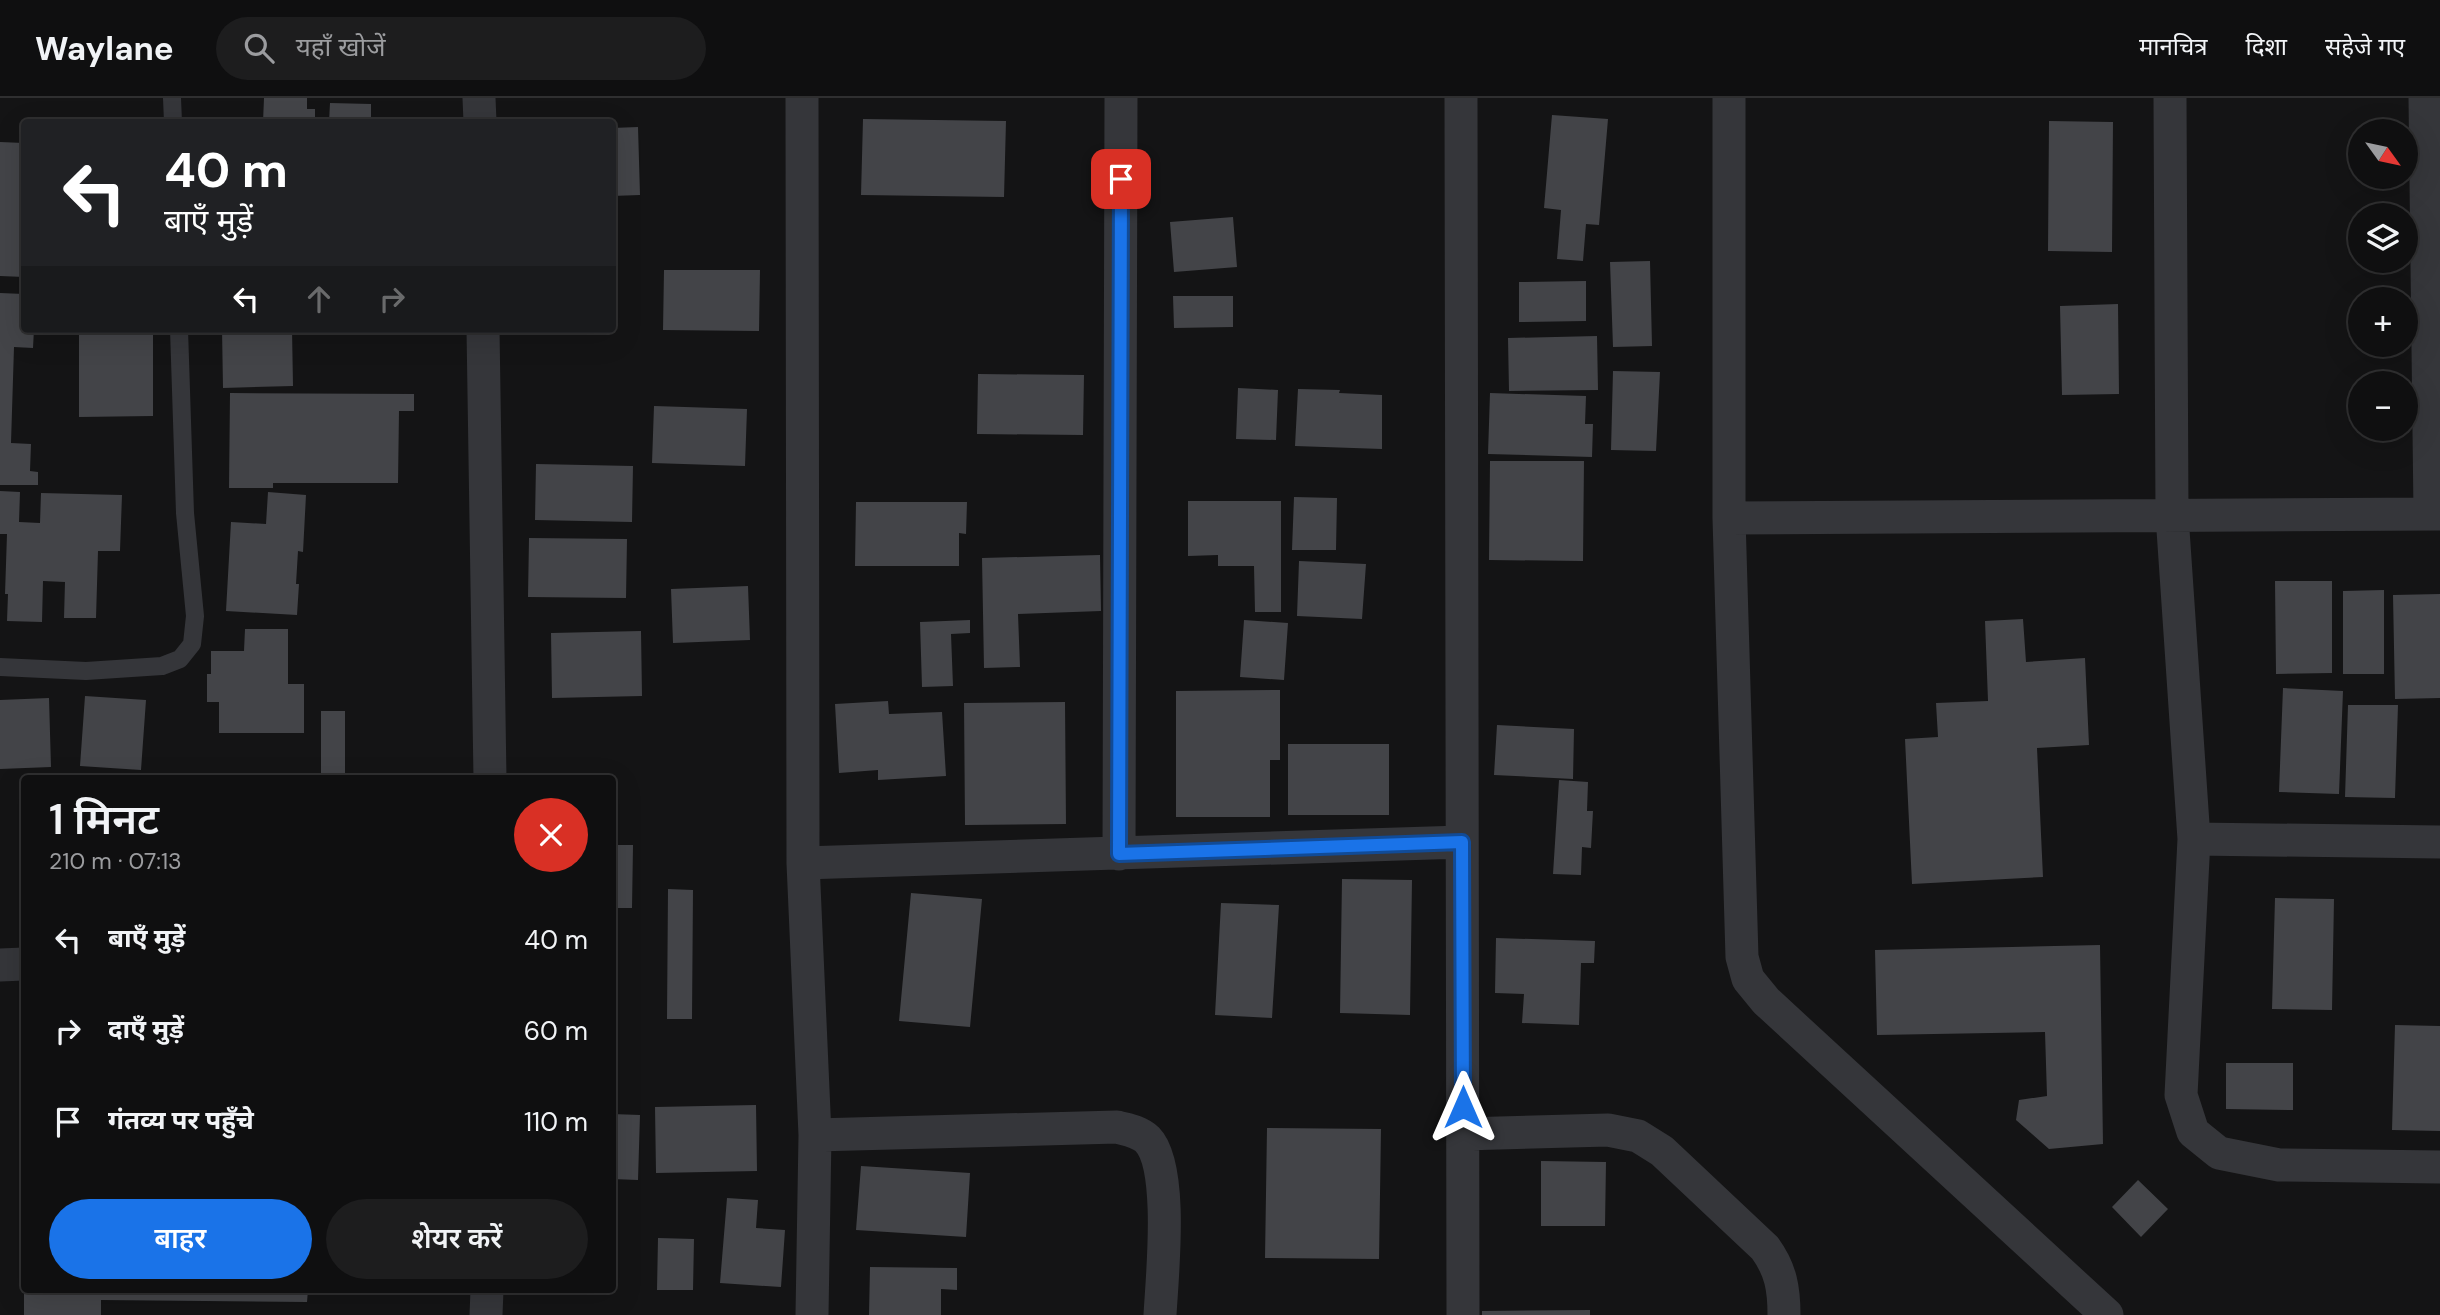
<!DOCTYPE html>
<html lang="hi">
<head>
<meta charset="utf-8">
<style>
  :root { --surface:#0f0f10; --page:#1d1d1e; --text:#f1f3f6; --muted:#9b9c9f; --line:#2f2f30; --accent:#1a73e8 }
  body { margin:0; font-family:"DM Sans","Noto Sans Devanagari",sans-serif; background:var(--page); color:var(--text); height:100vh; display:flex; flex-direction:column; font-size:26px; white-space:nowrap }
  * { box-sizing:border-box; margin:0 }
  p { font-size:23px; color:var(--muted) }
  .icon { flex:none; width:38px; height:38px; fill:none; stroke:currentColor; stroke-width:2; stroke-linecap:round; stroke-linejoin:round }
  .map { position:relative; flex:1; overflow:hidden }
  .side { position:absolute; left:21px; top:677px; width:595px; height:518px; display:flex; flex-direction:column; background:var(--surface); border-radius:7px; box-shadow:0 7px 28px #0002,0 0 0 2px var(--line) }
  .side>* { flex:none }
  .hud { position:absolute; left:21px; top:21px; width:595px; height:214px; border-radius:7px; box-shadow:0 7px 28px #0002,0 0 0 2px var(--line); background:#202124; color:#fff; overflow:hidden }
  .needle { width:46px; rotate:123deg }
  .tools { position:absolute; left:2348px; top:21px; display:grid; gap:14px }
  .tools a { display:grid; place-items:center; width:70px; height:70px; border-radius:50%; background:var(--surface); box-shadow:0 7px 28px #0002,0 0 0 2px var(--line); font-size:35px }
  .pin { position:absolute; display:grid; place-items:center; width:60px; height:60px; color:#fff; margin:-30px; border-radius:14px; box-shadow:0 4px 10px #0006 }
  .me { position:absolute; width:77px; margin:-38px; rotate:0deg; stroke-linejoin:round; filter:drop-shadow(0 0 5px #0008) }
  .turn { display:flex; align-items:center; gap:24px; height:147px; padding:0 28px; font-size:32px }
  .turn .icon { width:91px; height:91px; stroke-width:2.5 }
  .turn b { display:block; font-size:49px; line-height:60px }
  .lanes { display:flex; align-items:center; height:66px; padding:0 28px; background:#0003; justify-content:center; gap:35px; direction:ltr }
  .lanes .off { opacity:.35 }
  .round { display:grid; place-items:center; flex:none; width:74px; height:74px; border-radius:37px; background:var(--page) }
  .headline { display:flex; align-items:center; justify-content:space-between; height:119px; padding:0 28px }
  h1 { font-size:42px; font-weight:600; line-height:52px }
  .button { display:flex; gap:14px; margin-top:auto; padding:14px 28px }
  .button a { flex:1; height:80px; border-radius:42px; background:var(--accent); color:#fff; font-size:28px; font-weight:600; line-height:80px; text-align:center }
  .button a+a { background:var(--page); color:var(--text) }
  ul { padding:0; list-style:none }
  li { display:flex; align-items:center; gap:21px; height:91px; padding:0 28px }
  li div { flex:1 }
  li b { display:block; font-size:26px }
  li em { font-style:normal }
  header { display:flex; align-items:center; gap:42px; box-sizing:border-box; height:98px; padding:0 35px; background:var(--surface); border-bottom:2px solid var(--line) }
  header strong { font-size:33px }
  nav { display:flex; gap:38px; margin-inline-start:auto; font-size:24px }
  .search { width:490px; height:63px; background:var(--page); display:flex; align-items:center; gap:18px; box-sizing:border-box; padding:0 24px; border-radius:38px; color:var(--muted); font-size:26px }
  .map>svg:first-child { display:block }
  .building { fill:#434448 }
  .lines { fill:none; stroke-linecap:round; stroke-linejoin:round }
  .service { stroke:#35363a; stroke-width:18 }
  .minor { stroke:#35363a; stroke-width:33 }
  .route-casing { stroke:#114b97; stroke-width:18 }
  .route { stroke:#1a73e8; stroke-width:12 }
</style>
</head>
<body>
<header>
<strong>Waylane</strong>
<div class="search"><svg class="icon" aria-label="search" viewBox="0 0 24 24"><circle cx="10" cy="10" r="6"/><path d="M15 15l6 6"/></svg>यहाँ खोजें</div>
<nav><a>मानचित्र</a><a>दिशा</a><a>सहेजे गए</a></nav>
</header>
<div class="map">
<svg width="2440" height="1217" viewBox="0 0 2440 1217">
  <rect width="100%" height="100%" fill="#141415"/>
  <!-- building -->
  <path class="building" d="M264 0H307V11H315V24H263Z
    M330 5 371 6V24H329Z
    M1552 17 1608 21 1599 127 1586 126 1583 163 1557 161 1561 112 1544 110Z
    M863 21 1006 23 1004 99 861 97Z
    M2049 23 2113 24 2112 154 2048 153Z
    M638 29 640 97 612 98V30Z
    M0 44 24 45V179L0 178Z
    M1233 119 1237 169 1174 174 1170 124Z
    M1650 163 1652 248 1613 249 1610 164Z
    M664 172H760L759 233 663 232Z
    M1586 183V223L1519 224V184Z
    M0 195 24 196V231H34L33 250 14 249 11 345 31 346 30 373 38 374V387H0Z
    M1173 198H1233V229L1174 230Z
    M2118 206 2119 296 2062 297 2060 208Z
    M79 231H153V318L79 319Z
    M222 231H292L293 288 223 290Z
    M1597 238 1598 292 1509 293 1508 240Z
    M1613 273 1660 274 1656 353 1611 352Z
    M978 276 1084 277 1083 337 977 336Z
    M1238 290 1278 292 1276 342 1236 341Z
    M1298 291 1340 292 1339 295 1382 297V351L1295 348Z
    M230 295 414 296V313H399L398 385H273V390H229Z
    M1490 295 1586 298 1585 326H1593L1592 359 1488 356Z
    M654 308 747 311 745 368 652 365Z
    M1490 363H1584L1583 463 1489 462Z
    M536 366 633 368 632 424 535 422Z
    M0 393 20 394 19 424 40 425 41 395 122 397 120 453H98L96 520H64L65 484 43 483 42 524 7 523 8 496H5L7 436H0Z
    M268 394 306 397 303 454 298 453 296 486H299L297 517 226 513 231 424 266 426Z
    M1294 399 1337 400 1336 452H1292Z
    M1188 403H1281V514H1255L1254 468H1218V457L1188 458Z
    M856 404H967L966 436 959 435V468H855Z
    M529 440 627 441 626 500 528 499Z
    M1100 457 1101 513 1018 516 1020 569 984 570 982 460Z
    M1299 463 1366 466 1362 521 1297 518Z
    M2275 483H2332V575L2276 576Z
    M748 488 750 542 673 545 671 491Z
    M2384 492V576H2343V493Z
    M2440 496V600L2395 601 2393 497Z
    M2023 521 2026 564 2085 560 2089 647 2037 650 2043 779 1912 786 1905 641 1938 639 1936 605 1988 603 1985 523Z
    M970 522V535L951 536 953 588 922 589 920 524Z
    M1244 522 1288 525 1284 582 1240 579Z
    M245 531H288V586H304V635H219V604H207V576H211V553H244Z
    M641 533 642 598 552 600 551 535Z
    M2283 590 2343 593 2339 696 2279 694Z
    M1280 592V662H1270V719H1176V593Z
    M85 598 146 602 141 672 80 668Z
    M49 600 51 669 0 671V602Z
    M888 603 889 616 942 614 946 678 878 682V672L839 675 835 606Z
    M1065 604 1066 726 965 727 964 605Z
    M2348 607H2398L2395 700 2345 699Z
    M321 613H345V681H321Z
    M1497 627 1574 631 1573 681 1494 677Z
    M1288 646H1389V717H1288Z
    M1559 682 1588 684 1587 713H1593L1591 750 1582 749 1581 777 1553 776Z
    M612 747H633L632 810H612Z
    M1342 781 1412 782 1410 917 1340 915Z
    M668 791 693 792 692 921H667Z
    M911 795 982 801 970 929 899 923Z
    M2275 800 2334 801 2332 912 2272 911Z
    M1221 805 1279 807 1272 920 1215 917Z
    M1496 840 1595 843 1594 865H1581L1579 927 1522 925 1524 896 1495 895Z
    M2100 847 2103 1046 2049 1051 2016 1022 2019 1002 2047 998 2045 934 1877 937 1875 852Z
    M2395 927 2440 928V1033L2392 1032Z
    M2226 965H2293V1012L2226 1011Z
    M756 1007 757 1073 656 1075 655 1009Z
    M612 1016 640 1017 638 1082 612 1081Z
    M1267 1030 1381 1031 1379 1161 1265 1160Z
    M1541 1063 1606 1064 1605 1128H1541Z
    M861 1068 970 1075 966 1139 856 1132Z
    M2138 1082 2168 1111 2141 1139 2112 1109Z
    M727 1100 758 1102 756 1130 785 1132 781 1189 720 1185Z
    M658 1140 694 1141 693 1192H657Z
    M870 1169 957 1170V1192L941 1191V1217H869Z
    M24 1192H308L307 1204 101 1202V1217H24Z
    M1590 1212V1217H1482V1213Z"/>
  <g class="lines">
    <!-- service -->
    <path class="service" d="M172 0 173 24
      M0 569 86 573 162 568 180 561 192 546 195 518 185 415 179 231"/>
    <!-- minor -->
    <path class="minor" d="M479 0 480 24
      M802 0 803 765 815 1037 812 1217
      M1461 0 1463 1217
      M1729 0V420L1742 859 1748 881 1766 903 2107 1217
      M2170 0 2172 417 2194 741 2181 997 2193 1034 2219 1055 2279 1067 2440 1069
      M2425 0 2430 416
      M483 231 490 681
      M1729 420 2440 416
      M2194 741 2440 744
      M1119 756 1121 0
      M803 765 1462 744
      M0 867 24 866
      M1463 1036 1608 1032 1638 1038 1662 1053 1765 1150C1781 1172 1784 1191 1784 1217
      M815 1037 1117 1029C1128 1032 1138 1033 1147 1041 1174 1068 1162 1179 1160 1217
      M486 1217 487 1192"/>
  </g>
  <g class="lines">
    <defs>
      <path id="route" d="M1121 81 1119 756 1462 744 1463 1009"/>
    </defs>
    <!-- route casing -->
    <use href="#route" class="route-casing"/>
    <!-- route -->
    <use href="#route" class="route"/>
  </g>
</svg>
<div class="tools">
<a><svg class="needle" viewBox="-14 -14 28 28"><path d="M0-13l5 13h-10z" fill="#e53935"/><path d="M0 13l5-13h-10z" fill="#9b9c9f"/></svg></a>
<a><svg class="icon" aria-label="layers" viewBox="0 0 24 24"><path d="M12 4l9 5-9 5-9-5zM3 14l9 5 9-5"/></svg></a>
<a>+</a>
<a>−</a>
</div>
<div class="pin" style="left:1121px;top:81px;background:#d93025"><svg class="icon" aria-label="arrive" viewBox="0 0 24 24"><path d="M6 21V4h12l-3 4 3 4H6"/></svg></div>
<svg class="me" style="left:1463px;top:1009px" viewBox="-20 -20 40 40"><path d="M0-17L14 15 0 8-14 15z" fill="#1a73e8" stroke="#fff" stroke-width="4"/></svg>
<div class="hud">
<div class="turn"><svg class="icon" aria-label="left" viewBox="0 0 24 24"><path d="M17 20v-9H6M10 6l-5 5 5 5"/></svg><div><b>40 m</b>बाएँ मुड़ें</div></div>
<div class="lanes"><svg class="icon" aria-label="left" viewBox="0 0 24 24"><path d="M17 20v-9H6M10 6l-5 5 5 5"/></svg><svg class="icon off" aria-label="ahead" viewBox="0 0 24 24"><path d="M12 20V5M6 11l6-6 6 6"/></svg><svg class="icon off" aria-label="right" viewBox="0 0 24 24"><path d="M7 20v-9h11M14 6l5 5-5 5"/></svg></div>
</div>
<section class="side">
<div class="headline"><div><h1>1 मिनट</h1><p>210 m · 07:13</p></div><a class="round" style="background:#d93025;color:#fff"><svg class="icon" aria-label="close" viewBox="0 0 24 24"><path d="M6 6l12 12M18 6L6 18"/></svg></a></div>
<ul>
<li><svg class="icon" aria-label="left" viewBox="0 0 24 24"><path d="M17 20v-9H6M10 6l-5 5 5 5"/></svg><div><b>बाएँ मुड़ें</b></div><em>40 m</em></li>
<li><svg class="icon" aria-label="right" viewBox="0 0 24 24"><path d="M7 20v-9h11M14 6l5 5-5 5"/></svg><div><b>दाएँ मुड़ें</b></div><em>60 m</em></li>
<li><svg class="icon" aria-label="arrive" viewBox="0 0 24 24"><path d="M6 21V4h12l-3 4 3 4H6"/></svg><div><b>गंतव्य पर पहुँचे</b></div><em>110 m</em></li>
</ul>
<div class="button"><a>बाहर</a><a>शेयर करें</a></div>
</section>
</div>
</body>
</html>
